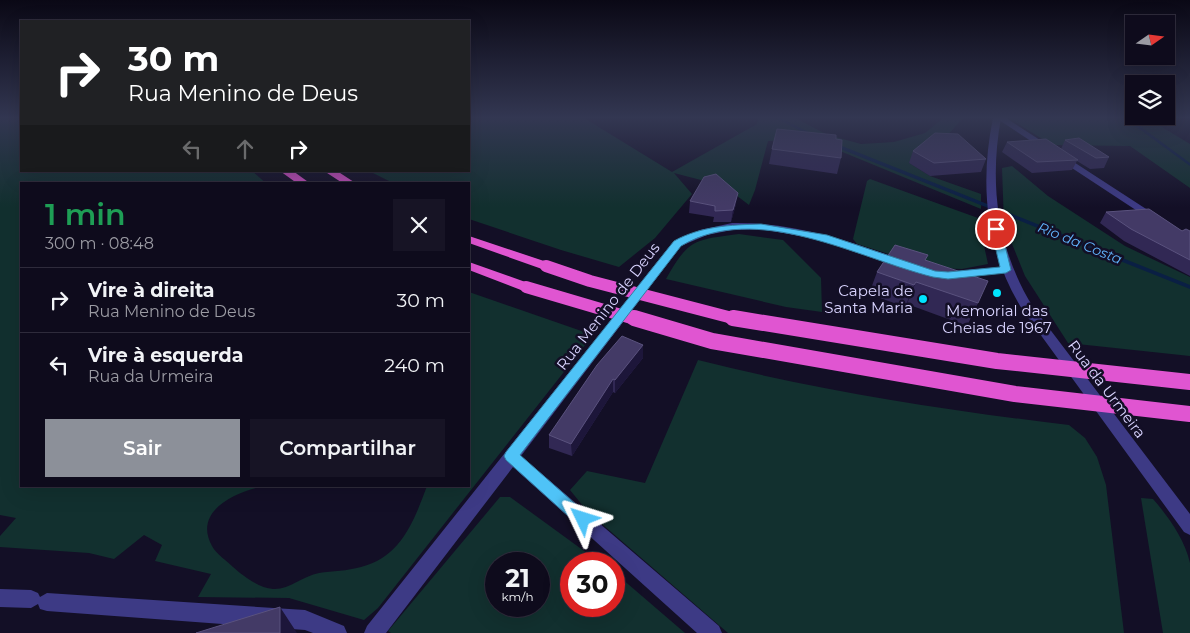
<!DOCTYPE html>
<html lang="pt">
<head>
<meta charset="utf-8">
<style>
  :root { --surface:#0e0b1c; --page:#171425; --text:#f1f3f6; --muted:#9b9ba3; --line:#2e2b3b; --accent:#8c9099 }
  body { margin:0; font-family:Montserrat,sans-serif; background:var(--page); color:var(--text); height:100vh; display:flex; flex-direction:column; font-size:19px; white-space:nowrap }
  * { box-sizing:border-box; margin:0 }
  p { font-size:16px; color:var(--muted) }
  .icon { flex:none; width:28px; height:28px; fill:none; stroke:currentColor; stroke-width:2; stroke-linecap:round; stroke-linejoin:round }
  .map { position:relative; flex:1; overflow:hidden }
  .panel { position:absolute; left:20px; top:182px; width:450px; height:305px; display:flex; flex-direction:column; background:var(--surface); border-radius:0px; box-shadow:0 5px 20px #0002,0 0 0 1px var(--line) }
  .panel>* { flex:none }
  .banner { position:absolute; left:20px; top:20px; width:450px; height:152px; border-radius:0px; box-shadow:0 5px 20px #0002,0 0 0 1px var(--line); background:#202124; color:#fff; overflow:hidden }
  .needle { width:32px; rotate:76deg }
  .tools { position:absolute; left:1125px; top:15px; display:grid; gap:10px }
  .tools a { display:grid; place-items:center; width:50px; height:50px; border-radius:0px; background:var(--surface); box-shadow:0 5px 20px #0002,0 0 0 1px var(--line); font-size:25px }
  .speed { position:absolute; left:485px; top:552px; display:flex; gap:10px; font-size:25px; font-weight:700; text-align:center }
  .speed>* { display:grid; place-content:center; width:65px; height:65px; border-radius:50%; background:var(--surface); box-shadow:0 5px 20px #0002,0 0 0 1px var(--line); line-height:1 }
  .speed small { font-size:12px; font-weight:400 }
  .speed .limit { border:8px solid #d22; background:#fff; color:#111 }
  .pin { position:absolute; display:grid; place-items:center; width:42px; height:42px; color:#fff; margin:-21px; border:2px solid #fff; border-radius:50%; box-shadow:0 1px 5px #0007 }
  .me { position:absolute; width:55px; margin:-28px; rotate:311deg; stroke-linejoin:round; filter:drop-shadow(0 0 4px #0008) }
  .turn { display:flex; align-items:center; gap:18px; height:105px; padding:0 25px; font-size:22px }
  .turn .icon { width:65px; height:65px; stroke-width:2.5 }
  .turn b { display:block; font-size:35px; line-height:42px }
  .lanes { display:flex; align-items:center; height:48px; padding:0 25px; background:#0003; justify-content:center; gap:25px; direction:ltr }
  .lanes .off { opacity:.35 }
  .round { display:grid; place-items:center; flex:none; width:52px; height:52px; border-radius:0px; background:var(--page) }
  .head { display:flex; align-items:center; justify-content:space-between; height:85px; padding:0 25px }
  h1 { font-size:30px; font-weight:600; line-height:38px; color:#1e9e55 }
  .cta { display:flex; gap:10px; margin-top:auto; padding:10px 25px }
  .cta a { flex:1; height:58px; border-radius:0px; background:var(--accent); color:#fff; font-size:20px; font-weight:600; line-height:58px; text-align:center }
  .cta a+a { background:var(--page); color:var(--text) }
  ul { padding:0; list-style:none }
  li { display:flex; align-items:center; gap:15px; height:65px; padding:0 25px; border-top:1px solid var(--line) }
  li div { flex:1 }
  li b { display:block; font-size:19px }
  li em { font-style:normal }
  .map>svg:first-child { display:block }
  .green { fill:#12302f; fill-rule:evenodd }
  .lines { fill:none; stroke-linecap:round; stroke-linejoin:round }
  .stream { fill:#0a1f44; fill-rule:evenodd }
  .minor { fill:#3d3a85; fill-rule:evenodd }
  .tertiary { fill:#3d3a85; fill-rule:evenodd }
  .trunk { fill:#e055d1; fill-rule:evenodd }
  .trunk-bridge-far1 { stroke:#e055d1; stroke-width:12 }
  .trunk-bridge { stroke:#e055d1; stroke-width:16 }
  .wall { fill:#312854 }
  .shaded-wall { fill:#1d163a }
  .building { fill:#433a66; stroke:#5a527e }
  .route { fill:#4fc3f7; stroke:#337fa1 }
  .poi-dot { fill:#00e5ff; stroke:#130f26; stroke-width:2 }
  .labels { text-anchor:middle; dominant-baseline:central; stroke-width:5; stroke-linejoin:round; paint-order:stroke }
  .far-water-label { font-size:14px; font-style:italic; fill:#62b6ff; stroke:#130f26 }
  .poi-label { font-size:15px; fill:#d9d4ff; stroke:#130f26; text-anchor:end }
  .street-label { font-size:15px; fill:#d9d4ff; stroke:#130f26 }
</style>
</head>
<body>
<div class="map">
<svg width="1190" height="633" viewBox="0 0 1190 633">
  <rect width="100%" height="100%" fill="#130f26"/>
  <!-- green -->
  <path class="green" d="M0 118H21V171H252L267 184H21V486H265C238 491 192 510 212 546 216 554 227 561 233 567 243 576 259 588 273 589 289 590 303 576 319 573 333 571 347 571 361 567 401 557 414 521 427 486H469V292L593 335 378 608 364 620 289 598 198 597 211 574 155 561 162 545 144 535 114 559 89 553 0 547V536L16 518 0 515Z
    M469 118H584L672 172 757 124 758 118H795L828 135 861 144 894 142 925 133 943 118H963L944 139 909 163 930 176 981 194V209L823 144 793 140 768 141 755 190 749 205 724 186 674 173 692 194 655 238 619 267 561 250 469 219V184H395L369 171H469Z
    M1009 118H1147L1190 144V188L1130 146 1052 145Z
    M1012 166 1048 196 1125 246 1190 277V356L1068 343 1025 276 1004 224 1002 168Z
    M870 179 978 218 988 264 962 269 933 268 857 244 853 239 867 181Z
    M739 234 783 240 821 278 822 312 786 307 666 279C689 238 695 240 739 234Z
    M698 360C820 391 944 410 1069 425L1085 438 1097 457 1106 485 1124 633H728L587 511 570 490 587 471 645 483Z
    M500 497H510L602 564H571V606H614V572L685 633H391L388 631ZM496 564H539V606H496Z
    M1141 498 1153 499C1168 516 1185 540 1190 563 1190 580 1190 614 1190 633H1163Z"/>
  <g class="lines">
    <!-- stream -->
    <path class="stream" d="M775 118H781L816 136 813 137Z
      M1124 118H1129L1190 163V166Z
      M833 144H837L1190 285V289L833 146Z"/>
    <!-- minor -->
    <path class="minor" d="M996 118H1006L1160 218 1159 220H1151Z
      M732 223C794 222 849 241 907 262L909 264 903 267 817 239 761 229 732 230 707 235 681 246 521 456 719 626 722 633H697L513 467 386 633H364L367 626 673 242 700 230Z
      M1006 267 1010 268 1012 270 1010 272 948 278 942 275 948 272Z
      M0 589 31 590 38 593 40 597 47 593 305 610 344 626 347 633H313L305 630 47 611 40 609 38 604 31 608 0 607Z"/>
    <!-- tertiary -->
    <path class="tertiary" d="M993 118H1001C989 184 997 249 1033 307L1190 514V535L1184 532 1024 312C986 253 979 186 993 118Z"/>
    <!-- trunk -->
    <path class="trunk" d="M280 171H293L311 184H298Z
      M324 171H337L357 184H344Z
      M469 236 550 263 552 266 546 270 542 269 469 243Z
      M469 262 531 284 533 287 526 291 521 290 469 270Z"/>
    <!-- trunk-bridge-far1 -->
    <path class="trunk-bridge-far1" d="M546 266 590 281 740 320
      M526 287 638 320"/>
    <!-- trunk-bridge -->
    <path class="trunk-bridge" d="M634 318 712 341 1015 394 1190 414
      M733 318 997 361 1190 382"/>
  </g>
  <!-- wall -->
  <path class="wall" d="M836 139 841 158 837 174 769 164 772 149Z
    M1065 140 1109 157 1104 168 1090 169 1077 161 1072 170 1032 173 1002 152 1007 142 1061 149Z
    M913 151 986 159 981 172 930 176 909 163Z
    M690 201 736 204 731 222H713L714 217 689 213Z
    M1106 212 1182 231H1190V276L1124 241 1100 223Z
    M926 261 978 303 967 326 907 304 905 307 869 294 877 272Z
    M622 336 643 358 615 393 613 392 572 456 549 448V435Z"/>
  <!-- shaded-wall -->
  <path class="shaded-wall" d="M738 193 736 204 731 222 733 210Z
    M916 282 907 304 905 307 914 285Z
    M643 345V358L615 393V380Z
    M613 379V392L572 456 571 444Z
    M280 607 297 633H280Z"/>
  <!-- building -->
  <path class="building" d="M777 129 836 135V139L842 140 841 158 772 149Z
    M935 133 958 134 986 159 934 163 913 151Z
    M1079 138 1109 157 1096 158 1065 140Z
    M1046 139 1078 160 1037 162 1007 142Z
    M716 174 738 193 733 210 715 211V206L690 201 704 177Z
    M1149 209 1182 231 1186 229 1190 231V260L1131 229 1106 212Z
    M895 245 928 255 925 260 988 281 978 303 916 282 914 285 877 272Z
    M622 336 643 345 615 380 613 379 571 444 549 435 597 365Z
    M280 607V633H196Z"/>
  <!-- sky -->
  <linearGradient id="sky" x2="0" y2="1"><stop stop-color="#0a0815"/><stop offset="0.57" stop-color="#333752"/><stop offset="1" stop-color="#333752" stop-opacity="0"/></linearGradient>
  <rect width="1190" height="207" fill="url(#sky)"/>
  <!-- route -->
  <path class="route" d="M761 224 827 235 935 271 948 272 1000 267 991 229 996 226 1001 229 1011 270 1006 273 948 279 933 277C857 258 757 201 681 246L520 455 588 515 591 519 588 524 583 526 577 524 506 460 504 456 506 452 674 241C701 226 730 225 761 224Z"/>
  <!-- markers -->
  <g class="poi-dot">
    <circle cx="997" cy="293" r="5"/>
    <circle cx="923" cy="299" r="5"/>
  </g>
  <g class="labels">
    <!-- far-water labels -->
    <g class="far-water-label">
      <text transform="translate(1080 243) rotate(22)">Rio da Costa</text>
    </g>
    <!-- poi labels -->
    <g class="poi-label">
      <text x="913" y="290">Capela de<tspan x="913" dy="17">Santa Maria</tspan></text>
      <text x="997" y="310" text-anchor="middle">Memorial das<tspan x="997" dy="17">Cheias de 1967</tspan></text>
    </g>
    <!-- street labels -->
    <g class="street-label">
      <text transform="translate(608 306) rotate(-52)">Rua Menino de Deus</text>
      <text transform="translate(1107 389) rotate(53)">Rua da Urmeira</text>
    </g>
  </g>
</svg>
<div class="tools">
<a><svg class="needle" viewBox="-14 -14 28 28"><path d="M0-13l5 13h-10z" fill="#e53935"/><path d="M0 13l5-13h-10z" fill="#9b9ba3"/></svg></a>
<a><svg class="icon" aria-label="layers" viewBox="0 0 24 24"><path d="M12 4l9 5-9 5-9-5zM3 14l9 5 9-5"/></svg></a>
</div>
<div class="speed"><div>21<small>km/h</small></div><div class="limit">30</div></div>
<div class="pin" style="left:996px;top:229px;background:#d93025"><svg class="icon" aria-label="arrive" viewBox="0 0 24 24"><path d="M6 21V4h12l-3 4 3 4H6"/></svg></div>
<svg class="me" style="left:583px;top:519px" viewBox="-20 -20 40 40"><path d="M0-17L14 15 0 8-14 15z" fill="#4fc3f7" stroke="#fff" stroke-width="4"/></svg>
<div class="banner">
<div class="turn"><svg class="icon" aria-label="right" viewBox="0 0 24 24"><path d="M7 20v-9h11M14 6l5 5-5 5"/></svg><div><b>30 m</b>Rua Menino de Deus</div></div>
<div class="lanes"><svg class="icon off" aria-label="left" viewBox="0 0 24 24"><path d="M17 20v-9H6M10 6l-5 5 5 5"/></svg><svg class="icon off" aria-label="ahead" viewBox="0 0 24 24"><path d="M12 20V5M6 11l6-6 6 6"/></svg><svg class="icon" aria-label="right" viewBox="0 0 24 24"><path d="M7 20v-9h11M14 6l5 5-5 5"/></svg></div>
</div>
<section class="panel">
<div class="head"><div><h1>1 min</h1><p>300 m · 08:48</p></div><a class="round"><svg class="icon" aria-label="close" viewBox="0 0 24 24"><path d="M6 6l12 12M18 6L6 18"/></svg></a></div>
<ul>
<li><svg class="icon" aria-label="right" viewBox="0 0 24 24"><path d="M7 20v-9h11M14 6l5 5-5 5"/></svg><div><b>Vire à direita</b><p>Rua Menino de Deus</p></div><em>30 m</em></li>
<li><svg class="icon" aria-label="left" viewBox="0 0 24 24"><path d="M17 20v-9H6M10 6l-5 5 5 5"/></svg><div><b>Vire à esquerda</b><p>Rua da Urmeira</p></div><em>240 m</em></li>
</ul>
<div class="cta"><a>Sair</a><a>Compartilhar</a></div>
</section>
</div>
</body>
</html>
